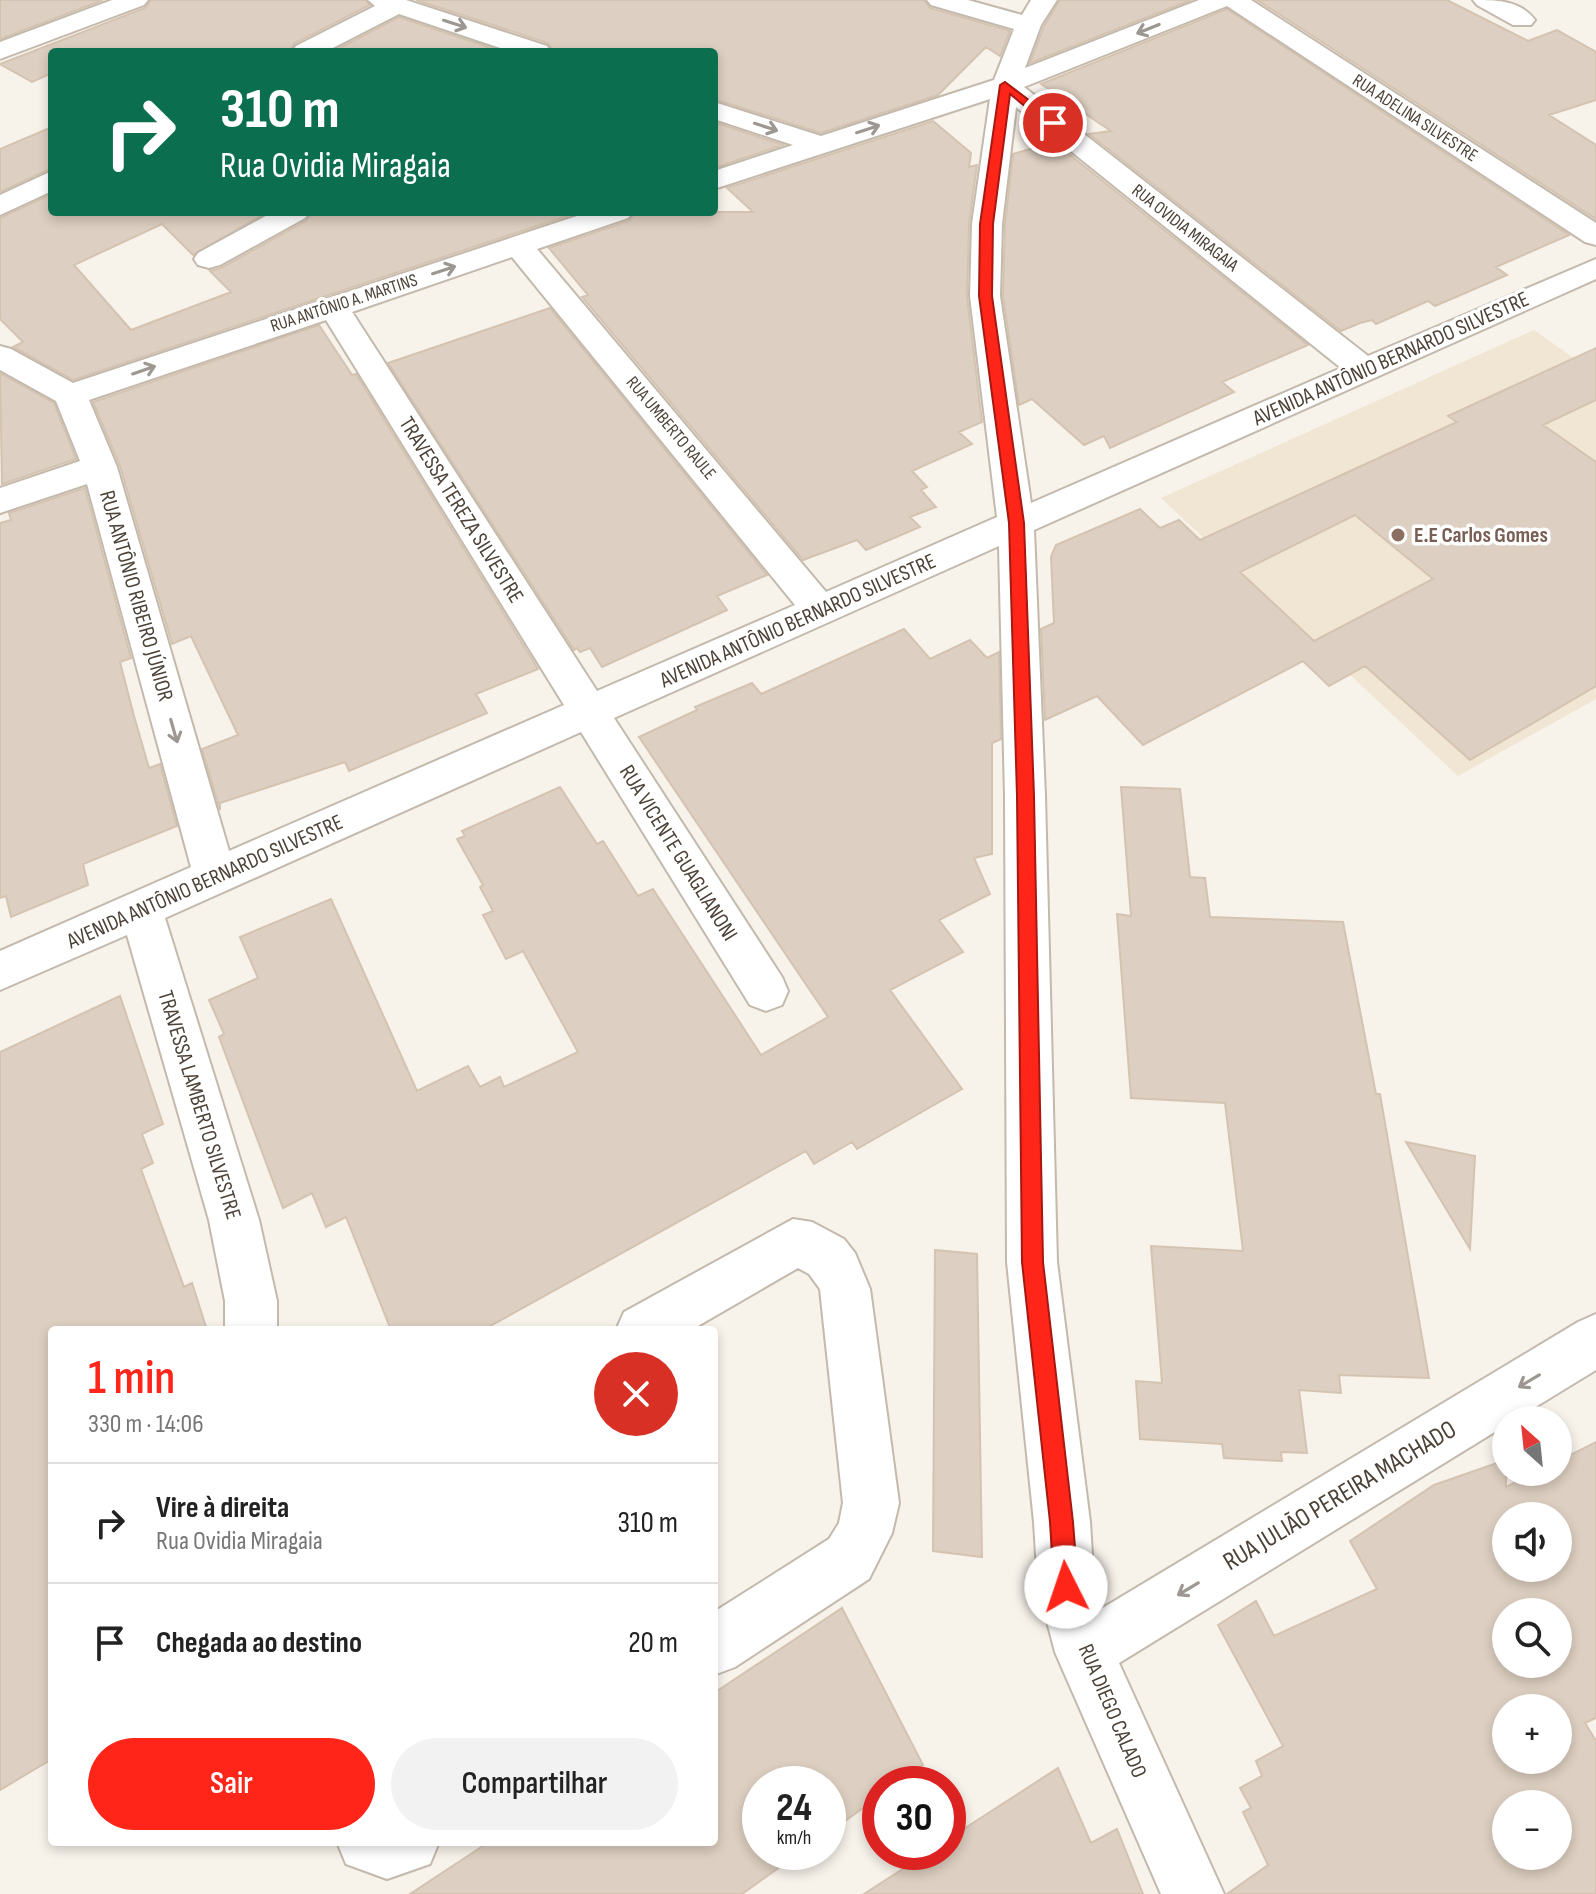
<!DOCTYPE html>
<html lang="pt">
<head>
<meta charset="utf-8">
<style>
  :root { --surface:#fff; --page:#f2f2f2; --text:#222; --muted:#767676; --line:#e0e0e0; --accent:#ff2519 }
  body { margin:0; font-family:"Sofia Sans Condensed",sans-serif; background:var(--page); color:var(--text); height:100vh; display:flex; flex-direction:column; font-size:30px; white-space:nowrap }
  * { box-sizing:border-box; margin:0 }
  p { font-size:26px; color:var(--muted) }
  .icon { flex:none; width:44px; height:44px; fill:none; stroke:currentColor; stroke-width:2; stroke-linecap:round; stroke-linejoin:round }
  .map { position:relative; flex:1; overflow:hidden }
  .sheet { position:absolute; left:48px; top:1326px; width:670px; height:520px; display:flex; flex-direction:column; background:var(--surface); border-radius:8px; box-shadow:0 4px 12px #0003 }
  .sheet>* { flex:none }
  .hud { position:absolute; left:48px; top:48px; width:670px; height:168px; border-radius:8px; box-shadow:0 4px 12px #0003; background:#0b6e4f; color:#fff; overflow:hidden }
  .needle { width:52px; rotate:333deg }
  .fabs { position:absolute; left:1492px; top:1406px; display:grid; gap:16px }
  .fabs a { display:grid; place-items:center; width:80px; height:80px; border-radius:50%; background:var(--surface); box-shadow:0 4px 12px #0003; font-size:40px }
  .speed { position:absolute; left:742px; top:1766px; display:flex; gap:16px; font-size:40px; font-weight:700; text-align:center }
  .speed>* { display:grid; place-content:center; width:104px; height:104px; border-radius:50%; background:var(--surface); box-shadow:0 4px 12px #0003; line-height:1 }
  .speed small { font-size:20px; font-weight:400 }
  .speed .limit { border:12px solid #d22; background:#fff; color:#111 }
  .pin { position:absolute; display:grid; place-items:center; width:68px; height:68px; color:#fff; margin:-34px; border:4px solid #fff; border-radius:50%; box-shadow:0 2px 8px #0007 }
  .me { position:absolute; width:88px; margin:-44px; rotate:356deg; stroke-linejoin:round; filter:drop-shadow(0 0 6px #0008) }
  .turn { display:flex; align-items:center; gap:28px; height:168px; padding:0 40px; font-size:36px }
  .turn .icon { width:104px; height:104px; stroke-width:2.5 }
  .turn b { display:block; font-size:56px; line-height:68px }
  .round { display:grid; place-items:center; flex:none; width:84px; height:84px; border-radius:42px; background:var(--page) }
  .head { display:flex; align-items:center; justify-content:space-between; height:136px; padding:0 40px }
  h1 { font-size:48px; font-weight:600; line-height:60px; color:var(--accent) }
  .cta { display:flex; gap:16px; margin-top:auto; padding:16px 40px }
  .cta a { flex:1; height:92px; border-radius:48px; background:var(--accent); color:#fff; font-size:32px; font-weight:600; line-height:92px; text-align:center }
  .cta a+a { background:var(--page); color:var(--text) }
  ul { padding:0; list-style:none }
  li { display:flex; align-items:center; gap:24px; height:120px; padding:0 40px; border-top:2px solid var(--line) }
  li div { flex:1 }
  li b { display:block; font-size:30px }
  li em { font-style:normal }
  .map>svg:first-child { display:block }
  .education { fill:#f1e6d3 }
  .building { fill:#ddcfc1; stroke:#d5c3b1; stroke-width:2; fill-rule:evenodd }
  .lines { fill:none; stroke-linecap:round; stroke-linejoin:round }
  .minor-casing { stroke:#c3b9ac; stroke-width:4 }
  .minor { fill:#fff; fill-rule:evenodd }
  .oneway { stroke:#9d9791 }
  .route { fill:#ff2519; stroke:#a61810; stroke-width:2 }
  .education-dot { fill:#8d6e63; stroke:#fff; stroke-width:3 }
  .labels { text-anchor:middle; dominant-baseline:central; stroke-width:7; stroke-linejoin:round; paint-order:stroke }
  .far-street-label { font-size:18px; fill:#4c4237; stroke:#fff }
  .street-label { font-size:22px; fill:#4c4237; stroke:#fff }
  .education-label { font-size:22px; font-weight:bold; fill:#785e54; stroke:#fff; text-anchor:start }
  .near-street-label { font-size:26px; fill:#4c4237; stroke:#fff }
</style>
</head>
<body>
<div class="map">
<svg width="1596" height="1894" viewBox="0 0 1596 1894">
  <rect width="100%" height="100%" fill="#f7f2ea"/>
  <!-- education -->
  <path class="education" d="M1534 330 1596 374V699L1458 776 1161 498Z"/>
  <!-- building -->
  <path class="building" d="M0 0H103L0 39Z
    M151 0H365L370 5 295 43 289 52H52V73L32 82 0 64 145 8Z
    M416 0H924L930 8 1010 31 1000 56 986 47 938 95 821 133 714 99V52H554L548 43Z
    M1060 0H1191L1030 63 1044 26Z
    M1257 0H1447L1528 41 1557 30 1596 52V100L1549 115 1596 145V219Z
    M1227 9 1569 235 1496 267 1507 275 1435 306 1428 301 1376 324 1372 320 1360 323 1341 331 1089 134 1111 131 1041 84Z
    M399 17 503 52H332Z
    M933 121 971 153 969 167 977 165 969 224 967 296 982 422 959 432 972 444 912 471 927 487 921 490 936 507 910 517 920 527 866 550 857 540 803 560 582 297 588 295 549 248 629 221 636 212H753L727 188Z
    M714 122 783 145 714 168Z
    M52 127V168L0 192V149Z
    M1054 142 1308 345 1222 382 1234 392 1110 448 1104 436 1084 445 1032 399 1019 405 1003 296 1005 224 1013 154Z
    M52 194V212H267L193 255 162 224 74 265 131 330 231 292 210 271 221 268 306 221 313 212H579L73 380 13 347 23 342 0 319V218Z
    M550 308 767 575 717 596 727 610 602 667 590 648 580 652 577 648 574 650 388 363Z
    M319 325 352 375 356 374 538 669 476 694 487 713 349 771 345 762 220 803V810L202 749 238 735 191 636 172 644 120 466 93 402Z
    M1596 348V400L1543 425 1596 462V686L1470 760 1365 666 1329 686 1303 661 1143 745 1097 696 1045 720 1041 629 1054 623 1051 557 1056 545 1140 509 1160 528 1179 520 1200 540 1457 422 1448 416ZM1355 515 1433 579 1314 641 1240 572Z
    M0 373 54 403 76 459 2 484Z
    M85 488 131 658 120 662 134 716 149 768 160 764 177 826 83 864 88 885 11 917 6 896 0 898V523L11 520 9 513Z
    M904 629 930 659 970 640 987 658 999 652 1001 739 992 743V854L974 858 990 894 939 920 963 952 890 990 962 1089 857 1149 852 1142 814 1164 806 1151 483 1330H391L346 1217 326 1227 312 1193 283 1208 219 1037 224 1034 209 1000 258 978 240 937 331 899 417 1091 468 1066 480 1087 500 1077 504 1087 578 1052 523 951 506 959 483 915 493 911 480 887 483 885 457 839 465 836 462 831 560 787 597 844 603 841 638 896 653 889 761 1055 828 1017 639 737 697 710 695 707 752 683 761 694Z
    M1121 787 1180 789 1190 877 1205 878 1210 917 1343 922 1376 1094H1380L1429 1378 1339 1375 1341 1393 1299 1390 1307 1453 1281 1452 1282 1461 1224 1458 1222 1444 1140 1439 1136 1381 1162 1383 1151 1246 1243 1251 1225 1103 1131 1098 1117 914 1131 916Z
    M120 996 163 1124 142 1134 153 1163 141 1169 184 1287 192 1283 207 1330H52V1759L0 1790V1052Z
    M1406 1142 1475 1156 1470 1249Z
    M935 1250 977 1254 982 1557 933 1551Z
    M1596 1442V1718L1585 1723 1596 1741V1894H1227L1268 1865 1243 1812 1251 1808 1240 1788 1262 1776 1256 1761 1283 1746 1218 1625 1256 1601 1274 1636 1377 1589 1350 1541 1434 1485 1506 1460V1487L1537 1472H1558V1461ZM1506 1516H1558V1568H1506ZM1506 1612H1558V1664H1506ZM1506 1708H1558V1760H1506ZM1506 1804H1558V1856H1506Z
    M842 1608 923 1765 897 1784H880V1796L828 1833V1784H760V1852H801L742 1894H410L489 1842H714V1693Z
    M1058 1768 1091 1843 1117 1829 1143 1894H864L929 1852H948V1839Z"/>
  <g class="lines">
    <defs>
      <path id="minor" d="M112 0H148L144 5 0 59V42Z
        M368 0H406L547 46 551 52H512L399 14 325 52H292L296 46 375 6Z
        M927 0H968L1022 15 1031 0H1057L1041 25 1025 68 1199 0H1251L1596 223V245L1585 242 1227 6 1024 87 1368 356 1596 259V279L1034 530 1045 796 1057 1262 1090 1522 1094 1587 1101 1609 1578 1322 1596 1314V1370L1514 1420H1506V1425L1119 1663 1224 1894H1161L1055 1652 1038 1587 1034 1522 1007 1262 1005 796 999 546 614 718 782 977 788 991 782 1005 766 1011 750 1005 581 732 165 918 259 1220 277 1301V1330H225V1301L209 1220 127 935 0 990V951L191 867 87 484 0 513V488L80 461 56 401 0 370V346L11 349 73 383 589 212H633L628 218 537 249 826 592 997 517 970 296 972 224 990 99 714 189V171L793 145 714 119V102L821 136 994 80 1014 29 931 5ZM1016 107 1341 368 1031 503 1000 296 1002 224ZM512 257 795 605 597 691 352 312ZM326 320 564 705 229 851 117 467 89 400Z
        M1473 0C1496 0 1520 0 1535 20L1531 25H1513L1477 5Z
        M52 171V191L0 215V195Z
        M273 212H310L305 218 220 265 209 268 198 265 194 259 198 253Z
        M793 1219 812 1222 844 1239 855 1253 870 1289 899 1503 892 1533 869 1579 735 1667 714 1675V1612L829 1539 839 1523 843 1503 820 1289 809 1274 798 1268 691 1330H616L624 1312Z
        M337 1842H439L430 1864 387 1879 346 1864Z"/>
    </defs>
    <!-- minor casing -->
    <use href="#minor" class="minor-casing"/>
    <!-- minor -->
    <use href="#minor" class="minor"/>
  </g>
  <!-- one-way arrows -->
  <defs><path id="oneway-shaft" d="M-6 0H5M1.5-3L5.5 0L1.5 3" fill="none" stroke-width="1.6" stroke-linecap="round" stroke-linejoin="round" transform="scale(2)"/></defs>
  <g class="oneway">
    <use href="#oneway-shaft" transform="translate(455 24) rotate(18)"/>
    <use href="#oneway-shaft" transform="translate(1148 29) rotate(158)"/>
    <use href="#oneway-shaft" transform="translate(766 127) rotate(18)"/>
    <use href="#oneway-shaft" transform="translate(868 129) rotate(-18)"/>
    <use href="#oneway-shaft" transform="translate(444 270) rotate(-18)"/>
    <use href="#oneway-shaft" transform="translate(144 370) rotate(-19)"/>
    <use href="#oneway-shaft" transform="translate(174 731) rotate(74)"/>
    <use href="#oneway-shaft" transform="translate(1529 1381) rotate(149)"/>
    <use href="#oneway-shaft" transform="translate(1188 1589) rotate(149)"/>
  </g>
  <!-- route -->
  <path class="route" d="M1005 82 1059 123 1049 126 1010 94 993 224 992 296 1024 523 1034 796 1043 1262 1073 1522 1078 1587 1074 1595 1066 1598 1057 1595 1054 1587 1050 1522 1022 1262 1017 796 1009 523 979 296 980 224 1000 85Z"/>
  <!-- markers -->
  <circle class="education-dot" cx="1398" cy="535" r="8"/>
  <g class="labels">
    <!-- far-street labels -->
    <g class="far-street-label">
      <text transform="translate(1415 118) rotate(33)">RUA ADELINA SILVESTRE</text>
      <text transform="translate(1185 228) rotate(38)">RUA OVIDIA MIRAGAIA</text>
      <text transform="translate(344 303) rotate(-18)">RUA ANTÔNIO A. MARTINS</text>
      <text transform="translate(671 428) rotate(50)">RUA UMBERTO RAULE</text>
    </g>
    <!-- street labels -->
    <g class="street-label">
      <text transform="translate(1391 359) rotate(-24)">AVENIDA ANTÔNIO BERNARDO SILVESTRE</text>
      <text transform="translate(461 510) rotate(58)">TRAVESSA TEREZA SILVESTRE</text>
      <text transform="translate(136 596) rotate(74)">RUA ANTÔNIO RIBEIRO JÚNIOR</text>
      <text transform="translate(798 621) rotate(-24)">AVENIDA ANTÔNIO BERNARDO SILVESTRE</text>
      <text transform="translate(678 853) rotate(58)">RUA VICENTE GUAGLIANONI</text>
      <text transform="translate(205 882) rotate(-24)">AVENIDA ANTÔNIO BERNARDO SILVESTRE</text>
      <text transform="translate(199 1105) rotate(73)">TRAVESSA LAMBERTO SILVESTRE</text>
      <text transform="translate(1112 1711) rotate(67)">RUA DIEGO CALADO</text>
    </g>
    <!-- education labels -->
    <g class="education-label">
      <text x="1414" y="535">E.E Carlos Gomes</text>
    </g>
    <!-- near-street labels -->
    <g class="near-street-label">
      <text transform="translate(1340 1496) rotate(-31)">RUA JULIÃO PEREIRA MACHADO</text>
    </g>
  </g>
</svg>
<div class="fabs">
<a><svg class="needle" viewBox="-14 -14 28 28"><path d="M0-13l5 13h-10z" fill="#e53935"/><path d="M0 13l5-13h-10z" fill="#767676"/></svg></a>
<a><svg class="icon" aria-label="sound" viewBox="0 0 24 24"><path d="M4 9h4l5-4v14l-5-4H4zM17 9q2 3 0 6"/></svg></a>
<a><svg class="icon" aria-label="search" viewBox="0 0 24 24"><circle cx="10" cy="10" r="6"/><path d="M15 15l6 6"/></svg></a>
<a>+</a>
<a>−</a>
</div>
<div class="speed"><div>24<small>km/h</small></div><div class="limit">30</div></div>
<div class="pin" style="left:1053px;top:123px;background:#d93025"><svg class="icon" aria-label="arrive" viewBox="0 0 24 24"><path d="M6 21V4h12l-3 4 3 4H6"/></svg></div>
<svg class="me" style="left:1066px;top:1587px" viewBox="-20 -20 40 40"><circle r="19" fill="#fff"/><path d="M0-13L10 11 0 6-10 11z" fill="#ff2519"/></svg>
<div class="hud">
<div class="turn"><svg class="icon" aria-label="right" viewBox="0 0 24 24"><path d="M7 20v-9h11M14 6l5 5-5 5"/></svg><div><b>310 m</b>Rua Ovidia Miragaia</div></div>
</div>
<section class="sheet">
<div class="head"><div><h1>1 min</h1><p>330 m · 14:06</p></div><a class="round" style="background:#d93025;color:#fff"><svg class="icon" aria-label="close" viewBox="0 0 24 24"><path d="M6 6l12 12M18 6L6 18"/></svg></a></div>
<ul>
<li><svg class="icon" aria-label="right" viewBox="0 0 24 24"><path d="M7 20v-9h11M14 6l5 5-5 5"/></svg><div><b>Vire à direita</b><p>Rua Ovidia Miragaia</p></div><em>310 m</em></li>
<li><svg class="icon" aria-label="arrive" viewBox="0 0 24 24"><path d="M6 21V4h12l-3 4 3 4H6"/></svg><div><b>Chegada ao destino</b></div><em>20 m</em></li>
</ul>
<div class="cta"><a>Sair</a><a>Compartilhar</a></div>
</section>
</div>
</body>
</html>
